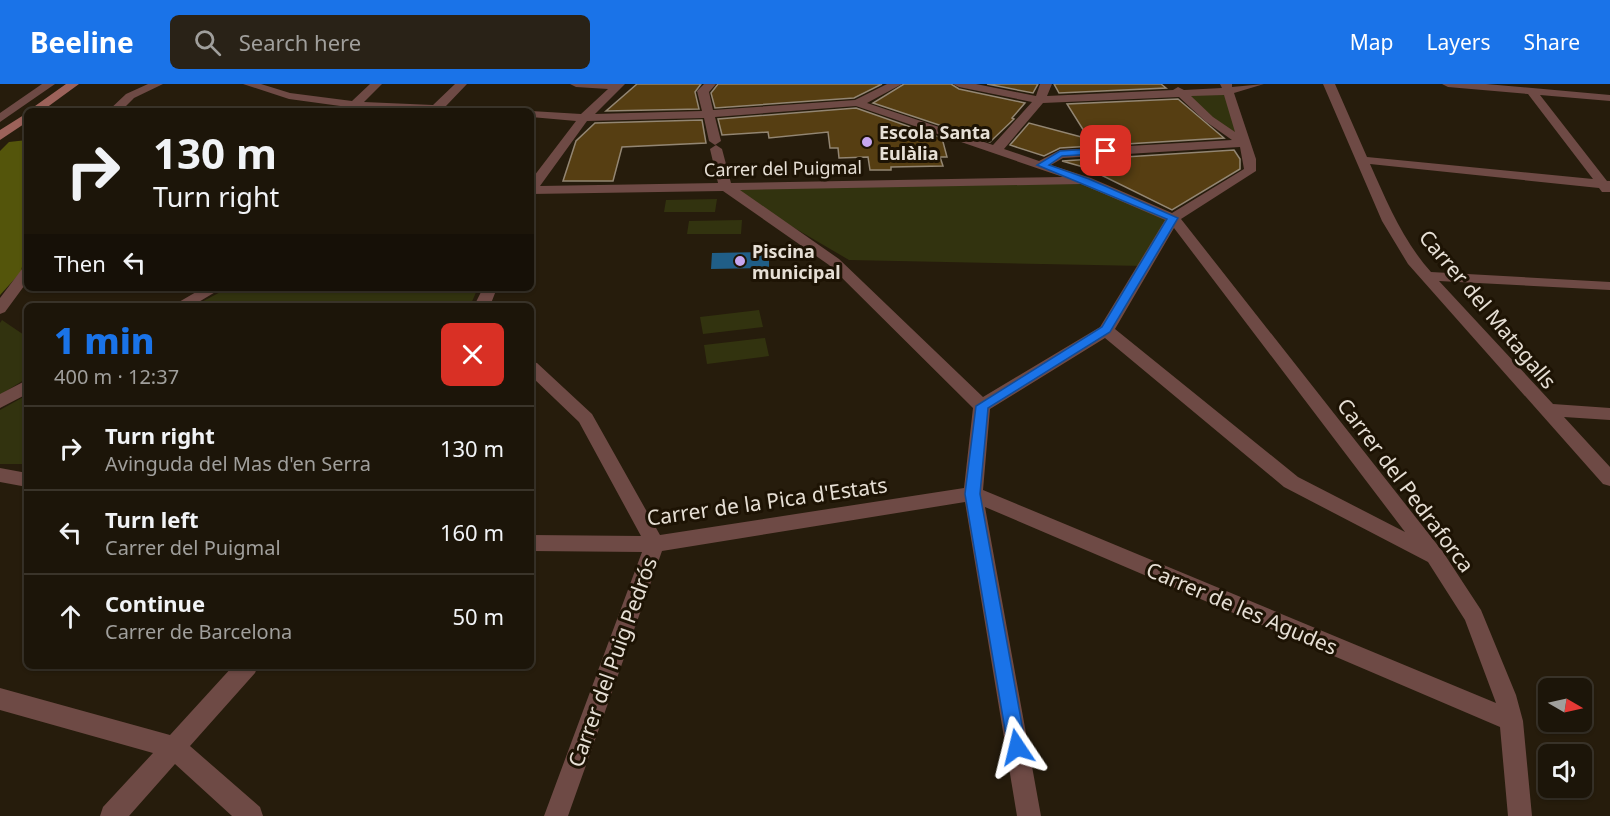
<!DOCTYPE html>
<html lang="en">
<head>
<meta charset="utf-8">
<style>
  :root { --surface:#1c1509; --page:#292217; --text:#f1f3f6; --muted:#a09f9c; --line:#3a342a; --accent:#1a73e8 }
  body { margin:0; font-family:"Noto Sans",sans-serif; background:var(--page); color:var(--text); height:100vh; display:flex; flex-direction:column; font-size:22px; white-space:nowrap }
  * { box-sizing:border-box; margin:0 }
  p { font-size:20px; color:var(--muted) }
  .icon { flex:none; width:33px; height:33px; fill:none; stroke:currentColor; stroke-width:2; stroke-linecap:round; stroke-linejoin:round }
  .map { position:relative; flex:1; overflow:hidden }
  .sheet { position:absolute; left:24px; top:219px; width:510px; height:366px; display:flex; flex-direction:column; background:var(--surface); border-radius:9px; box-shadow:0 2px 4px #0004,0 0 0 2px var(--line) }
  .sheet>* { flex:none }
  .guide { position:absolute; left:24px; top:24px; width:510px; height:183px; border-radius:9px; box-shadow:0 2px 4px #0004,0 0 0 2px var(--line); background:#1c1509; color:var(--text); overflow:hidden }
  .needle { width:39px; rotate:99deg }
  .tools { position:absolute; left:1538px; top:594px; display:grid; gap:12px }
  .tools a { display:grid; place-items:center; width:54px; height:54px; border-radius:9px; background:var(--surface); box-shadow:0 2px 4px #0004,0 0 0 2px var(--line); font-size:30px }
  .pin { position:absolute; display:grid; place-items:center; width:51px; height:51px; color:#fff; margin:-26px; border-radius:12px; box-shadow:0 3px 9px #0006 }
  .me { position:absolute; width:66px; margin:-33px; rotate:350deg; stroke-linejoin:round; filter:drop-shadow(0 0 4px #0008) }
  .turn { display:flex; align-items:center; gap:21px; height:126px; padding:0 30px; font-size:27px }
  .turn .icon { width:78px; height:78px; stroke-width:2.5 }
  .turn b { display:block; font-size:42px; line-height:51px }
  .then { display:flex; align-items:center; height:57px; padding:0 30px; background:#0003; gap:12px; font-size:22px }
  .round { display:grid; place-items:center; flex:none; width:63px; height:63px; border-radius:9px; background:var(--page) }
  .head { display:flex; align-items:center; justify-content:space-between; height:102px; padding:0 30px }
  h1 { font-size:36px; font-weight:800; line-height:45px; color:var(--accent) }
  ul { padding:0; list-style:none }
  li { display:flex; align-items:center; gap:18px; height:84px; padding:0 30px; border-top:2px solid var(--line) }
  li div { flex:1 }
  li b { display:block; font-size:22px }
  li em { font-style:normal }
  header { display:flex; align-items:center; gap:36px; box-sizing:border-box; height:84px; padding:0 30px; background:var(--accent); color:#fff }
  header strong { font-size:28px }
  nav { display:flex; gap:33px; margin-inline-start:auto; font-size:21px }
  .search { width:420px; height:54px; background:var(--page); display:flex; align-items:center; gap:15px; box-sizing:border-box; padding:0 21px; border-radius:9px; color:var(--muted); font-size:22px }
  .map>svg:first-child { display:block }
  .green { fill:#32330f }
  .forest { fill:#54550b }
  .water { fill:#205e87 }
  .building { fill:#563e12; stroke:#938673; stroke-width:1.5 }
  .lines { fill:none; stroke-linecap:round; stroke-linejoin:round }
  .street { fill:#6e4a45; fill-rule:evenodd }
  .secondary { fill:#9c625a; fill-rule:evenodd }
  .route { fill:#1a73e8; stroke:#114b97; stroke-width:1.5 }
  .poi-dot { fill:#c6a6f0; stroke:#1d1304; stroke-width:2 }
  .labels { text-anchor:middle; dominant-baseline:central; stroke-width:6; stroke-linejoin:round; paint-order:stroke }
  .far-poi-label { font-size:18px; font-weight:bold; fill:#e6dfd5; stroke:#1d1304; text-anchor:start }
  .far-street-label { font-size:18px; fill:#e6dfd5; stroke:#1d1304 }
  .street-label { font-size:21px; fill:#e6dfd5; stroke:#1d1304 }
</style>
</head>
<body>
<header>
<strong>Beeline</strong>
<div class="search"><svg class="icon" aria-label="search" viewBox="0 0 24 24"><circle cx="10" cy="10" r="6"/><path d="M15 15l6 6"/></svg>Search here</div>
<nav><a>Map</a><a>Layers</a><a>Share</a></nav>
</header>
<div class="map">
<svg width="1610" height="732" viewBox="0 0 1610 732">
  <rect width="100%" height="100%" fill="#261c0c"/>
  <!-- green -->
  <path class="green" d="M1229 7 1244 59 1182 9Z
    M1086 97 1173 134 1144 182 849 176 726 104Z
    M717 115 715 128H664L666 116Z
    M742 136 741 150H687L689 137Z
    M228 204H478L470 222H194Z
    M759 226 763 243 703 250 700 233Z
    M2 236 27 253V294L0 311V239Z
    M765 254 769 272 707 280 704 261Z
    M27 311V380H0V326Z"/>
  <!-- forest -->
  <path class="forest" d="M27 56V157L21 188 0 211V67L9 58Z"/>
  <!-- water -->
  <path class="water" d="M769 168V184L711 185 712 169Z"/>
  <!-- building -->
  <path class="building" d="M637 0H701L695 8 699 25 606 27Z
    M718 0H882L854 14 715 24 711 9Z
    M904 0H951L959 5 1025 19 1012 34 1014 35 990 58 873 19Z
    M987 0H1038L1033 9Z
    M1054 0H1161L1166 4 1059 9Z
    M1178 15 1224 54 1060 64 1044 72 1010 61 1029 39 1089 55 1067 20Z
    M856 24 942 54 947 73H940L943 82 891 83V86H870L868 73 839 74 838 64H830L828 48 769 54 768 48 722 51 718 35Z
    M702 36 706 59 622 63 613 97H563L576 57 595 39Z
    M1234 66 1240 75V85L1172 126 1087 84 1062 77Z"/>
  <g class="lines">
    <!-- street -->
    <path class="street" d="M42 0H55L0 38V29Z
      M148 0H163L134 14 121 27H108L126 10Z
      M243 0H261L290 9 352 17 370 0H382L364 18 433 21 455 0H467L446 22 488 24 494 27 355 24 289 15Z
      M570 0H625L595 30 702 27 697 7 704 0H716L709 8 713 26 855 16 887 0H902L867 19 993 61 1032 18 959 3 953 0H976L1036 12 1040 0H1052L1047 12 1173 6 1178 3 1184 6 1222 4 1220 0H1232V3L1264 0 1234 9 1256 75V87L1181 135 1443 468 1481 526 1516 611 1523 637 1532 732H1508L1500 643 985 423 1041 732H1017L965 418 662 467 568 732H544L642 468 531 467V451L641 452 579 338 531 292V278L537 279 592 330 660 451 964 404 973 324 829 181 723 107 531 110V96L576 37 531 33V27H529H531L581 30 608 5 576 3ZM1224 11 1235 48 1213 33 1191 12ZM1179 13 1205 37 1232 56 1060 66 1039 77 1004 65 1043 19ZM856 22 1063 93 731 99 722 65 716 61 710 65 718 99 540 102 587 37 704 34 709 57 715 61 721 57 715 33ZM1240 63 1244 85 1172 129 1091 94 1051 81 1063 74ZM1081 100 1165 136 1100 243 983 313 839 175 740 106ZM1174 144 1405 448 1298 393 1115 245ZM1105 254 1284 403 1428 478 1465 536 1496 619 983 406 990 325Z
      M1323 0H1335L1367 73 1593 95 1528 10 1448 3 1442 0H1486L1610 11V17L1540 11 1607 97H1610V108H1602L1599 104 1370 80C1387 118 1403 157 1431 188L1610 198V206L1439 197 1553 320 1610 324V336L1564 333 1610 383V402L1603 400 1408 180 1382 137Z
      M27 184V198L5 228 0 230V214L22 185Z
      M203 204H222L192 222H172Z
      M483 204H497L490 222H474Z
      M27 296V310L0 324V310Z
      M0 384 27 389V403L0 398Z
      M233 582H258L255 589 190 662 260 723 263 732H232L175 680 129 732H100L103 723 153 669 0 626V604L170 651Z"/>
    <!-- secondary -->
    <path class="secondary" d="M66 0H79L42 27H28Z
      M27 29V38L0 56V46Z"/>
  </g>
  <!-- route -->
  <path class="route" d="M1106 64 1111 67 1109 69 1062 72 1049 81 1089 95 1178 134 1110 248 988 324 980 410 1026 663 1023 669 1017 672 1011 669 1008 663 965 410 976 322 1102 243 1167 135 1037 81 1060 67Z"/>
  <!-- markers -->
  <g class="poi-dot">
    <circle cx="867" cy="58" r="6"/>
    <circle cx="740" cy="177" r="6"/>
  </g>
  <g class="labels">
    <!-- far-poi labels -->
    <g class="far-poi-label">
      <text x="879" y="48">Escola Santa<tspan x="879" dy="21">Eulàlia</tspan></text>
      <text x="752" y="167">Piscina<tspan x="752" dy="21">municipal</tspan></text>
    </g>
    <!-- far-street labels -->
    <g class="far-street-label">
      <text transform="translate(783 84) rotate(-1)">Carrer del Puigmal</text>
    </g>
    <!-- street labels -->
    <g class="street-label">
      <text transform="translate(1488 225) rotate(50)">Carrer del Matagalls</text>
      <text transform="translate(1406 401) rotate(53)">Carrer del Pedraforca</text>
      <text transform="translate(767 417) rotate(-8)">Carrer de la Pica d'Estats</text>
      <text transform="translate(1242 524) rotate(23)">Carrer de les Agudes</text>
      <text transform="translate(612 578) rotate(-70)">Carrer del Puig Pedrós</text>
    </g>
  </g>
</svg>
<div class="tools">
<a><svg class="needle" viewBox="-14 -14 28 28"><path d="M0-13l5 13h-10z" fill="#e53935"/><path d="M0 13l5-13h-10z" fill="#a09f9c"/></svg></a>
<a><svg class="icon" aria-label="sound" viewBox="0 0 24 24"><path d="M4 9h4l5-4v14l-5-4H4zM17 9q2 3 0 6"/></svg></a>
</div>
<div class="pin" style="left:1106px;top:67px;background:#d93025"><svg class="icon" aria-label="arrive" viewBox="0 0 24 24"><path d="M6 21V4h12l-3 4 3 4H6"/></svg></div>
<svg class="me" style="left:1017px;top:663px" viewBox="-20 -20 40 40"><path d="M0-17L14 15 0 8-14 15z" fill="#1a73e8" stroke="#fff" stroke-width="4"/></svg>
<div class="guide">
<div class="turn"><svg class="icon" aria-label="right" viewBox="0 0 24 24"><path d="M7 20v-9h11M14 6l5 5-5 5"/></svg><div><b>130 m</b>Turn right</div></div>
<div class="then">Then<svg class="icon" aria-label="left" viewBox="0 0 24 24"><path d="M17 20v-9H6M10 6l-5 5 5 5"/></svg></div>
</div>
<section class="sheet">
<div class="head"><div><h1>1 min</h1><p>400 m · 12:37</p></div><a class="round" style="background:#d93025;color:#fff"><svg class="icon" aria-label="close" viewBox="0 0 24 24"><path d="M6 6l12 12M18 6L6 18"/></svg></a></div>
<ul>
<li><svg class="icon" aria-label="right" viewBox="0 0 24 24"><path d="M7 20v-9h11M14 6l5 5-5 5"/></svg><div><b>Turn right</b><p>Avinguda del Mas d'en Serra</p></div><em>130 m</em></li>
<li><svg class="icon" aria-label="left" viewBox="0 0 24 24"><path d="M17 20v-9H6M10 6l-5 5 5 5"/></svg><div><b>Turn left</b><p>Carrer del Puigmal</p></div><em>160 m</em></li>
<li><svg class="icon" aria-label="ahead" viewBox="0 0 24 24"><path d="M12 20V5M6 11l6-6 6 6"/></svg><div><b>Continue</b><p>Carrer de Barcelona</p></div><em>50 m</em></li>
</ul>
</section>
</div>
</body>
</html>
